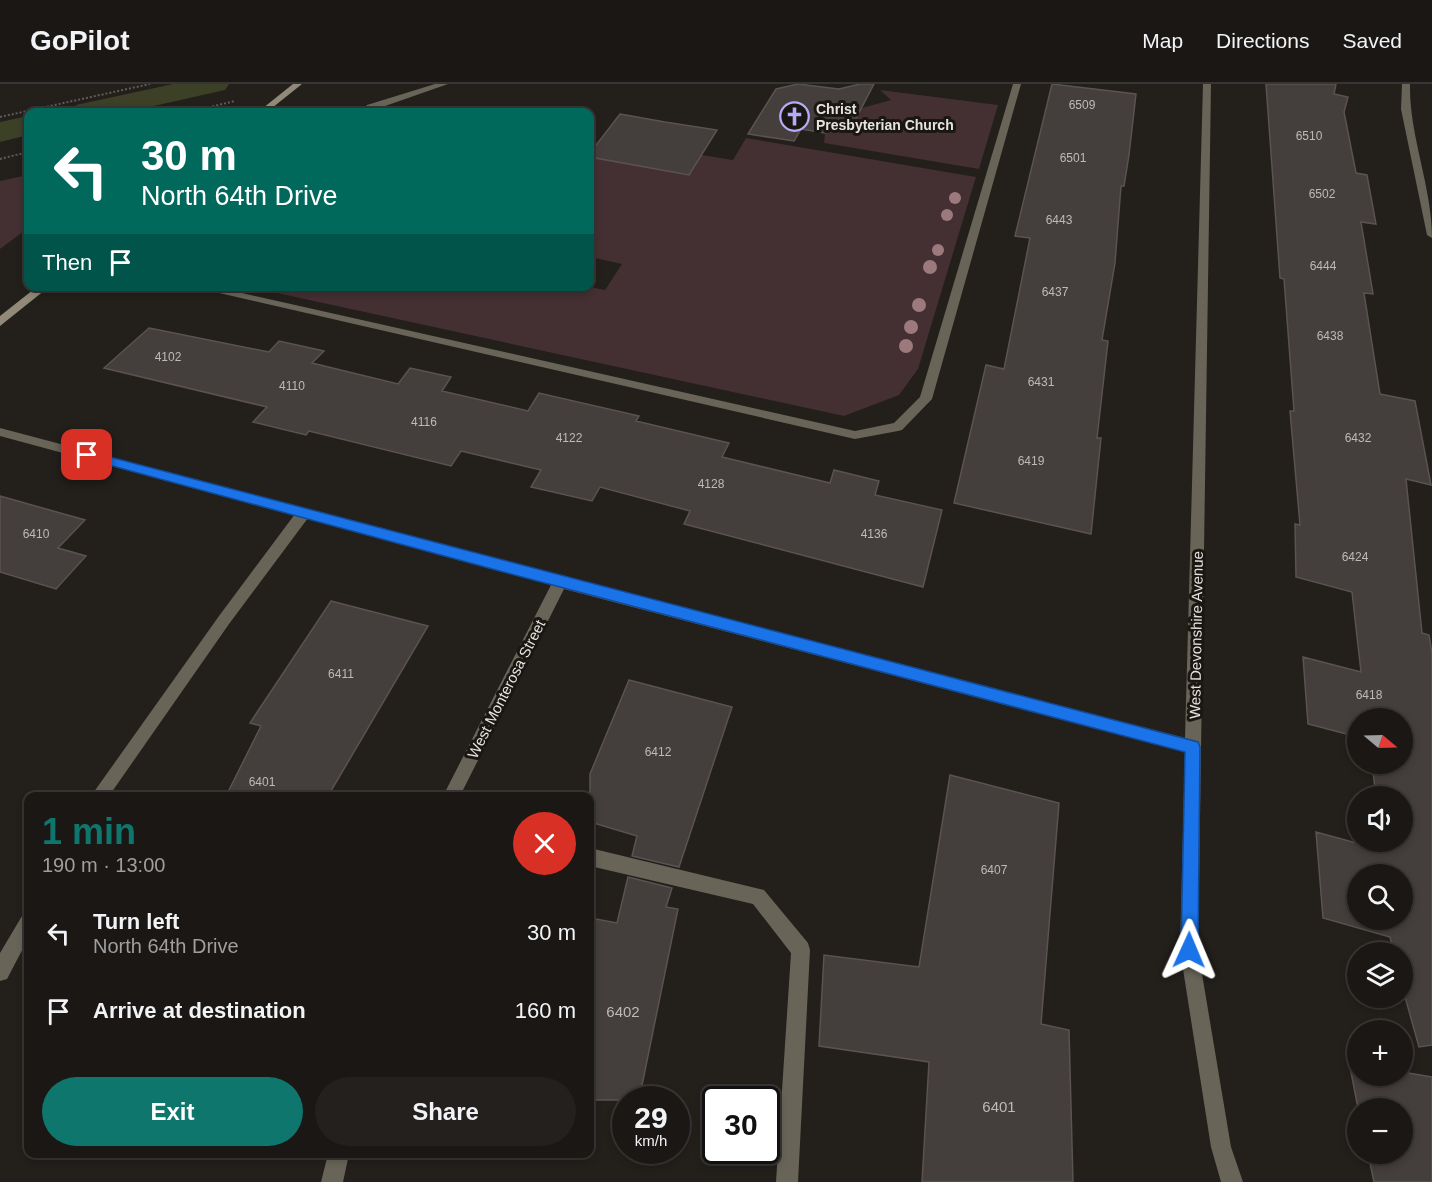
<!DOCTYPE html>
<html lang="en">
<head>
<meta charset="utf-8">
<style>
  :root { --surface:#1a1714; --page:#23201d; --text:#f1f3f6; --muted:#9f9fa0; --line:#383634; --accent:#0f766e }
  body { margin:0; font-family:Arial,sans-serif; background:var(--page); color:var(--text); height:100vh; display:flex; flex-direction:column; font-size:22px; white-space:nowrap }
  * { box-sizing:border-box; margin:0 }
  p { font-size:20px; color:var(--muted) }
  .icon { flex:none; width:33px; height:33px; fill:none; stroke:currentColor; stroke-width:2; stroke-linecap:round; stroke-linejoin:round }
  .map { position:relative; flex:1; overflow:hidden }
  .details { position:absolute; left:24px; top:708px; width:570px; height:366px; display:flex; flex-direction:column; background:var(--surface); border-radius:12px; box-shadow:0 3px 9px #0003,0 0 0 2px var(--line) }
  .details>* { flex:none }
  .banner { position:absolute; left:24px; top:24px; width:570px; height:183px; border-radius:12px; box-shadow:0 3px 9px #0003,0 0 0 2px var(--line); background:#00695c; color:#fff; overflow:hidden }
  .needle { width:39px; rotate:109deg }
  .controls { position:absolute; left:1347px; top:624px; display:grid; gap:12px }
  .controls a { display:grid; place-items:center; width:66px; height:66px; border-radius:50%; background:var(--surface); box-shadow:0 3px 9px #0003,0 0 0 2px var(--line); font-size:30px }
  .speed { position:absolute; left:612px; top:1002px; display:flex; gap:12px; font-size:30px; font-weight:700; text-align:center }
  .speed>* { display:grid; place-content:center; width:78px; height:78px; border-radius:50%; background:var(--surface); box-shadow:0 3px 9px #0003,0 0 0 2px var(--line); line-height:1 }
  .speed small { font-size:15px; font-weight:400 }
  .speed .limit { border:3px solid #111; border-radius:9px; background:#fff; color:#111 }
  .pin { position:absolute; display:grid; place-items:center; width:51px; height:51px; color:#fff; margin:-26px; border-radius:12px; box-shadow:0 3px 9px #0006 }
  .me { position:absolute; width:66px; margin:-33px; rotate:1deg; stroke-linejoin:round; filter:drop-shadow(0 0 4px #0008) }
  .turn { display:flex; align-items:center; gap:21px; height:126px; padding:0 18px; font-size:27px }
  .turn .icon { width:78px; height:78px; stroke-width:2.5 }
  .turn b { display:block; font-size:42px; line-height:51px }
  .then { display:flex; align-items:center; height:57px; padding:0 18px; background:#0003; gap:12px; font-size:22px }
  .round { display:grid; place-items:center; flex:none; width:63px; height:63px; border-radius:32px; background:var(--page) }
  .headline { display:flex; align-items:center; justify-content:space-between; height:102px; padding:0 18px }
  h1 { font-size:36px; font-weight:800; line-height:45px; color:var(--accent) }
  .primary-button { display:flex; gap:12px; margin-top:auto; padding:12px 18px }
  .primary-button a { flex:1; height:69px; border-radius:36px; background:var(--accent); color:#fff; font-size:24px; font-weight:800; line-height:69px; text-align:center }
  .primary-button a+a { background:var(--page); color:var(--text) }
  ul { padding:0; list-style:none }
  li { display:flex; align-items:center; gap:18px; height:78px; padding:0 18px }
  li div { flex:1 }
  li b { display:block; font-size:22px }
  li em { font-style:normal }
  header { display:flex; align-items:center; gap:36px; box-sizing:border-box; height:84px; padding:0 30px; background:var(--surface); border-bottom:2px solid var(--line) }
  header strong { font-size:28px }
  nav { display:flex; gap:33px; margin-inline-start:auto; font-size:21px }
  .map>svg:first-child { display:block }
  .green { fill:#442f32 }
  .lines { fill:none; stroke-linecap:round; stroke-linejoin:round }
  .canal { fill:#3c4027; fill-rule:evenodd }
  .building { fill:#443e3c; stroke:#5a5351; stroke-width:1.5; fill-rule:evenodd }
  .path { stroke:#605c58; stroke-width:2; stroke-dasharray:2 2; stroke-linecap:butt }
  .service { fill:#686458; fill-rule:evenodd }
  .minor { fill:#686458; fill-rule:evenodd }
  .secondary { fill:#928a78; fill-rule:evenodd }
  .tree { fill:#9b797c }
  .route { fill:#1a73e8; stroke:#114b97; stroke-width:1.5 }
  .labels { text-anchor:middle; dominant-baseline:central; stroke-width:6; stroke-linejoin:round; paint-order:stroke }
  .number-label { font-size:12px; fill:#bebab7 }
  .far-poi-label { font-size:14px; font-weight:bold; fill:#e6e3e0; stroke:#1a1612; text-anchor:start }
  .street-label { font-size:15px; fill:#e6e3e0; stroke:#1a1612 }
  .near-number-label { font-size:15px; fill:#bebab7 }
</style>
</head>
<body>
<header>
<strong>GoPilot</strong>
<nav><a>Map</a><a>Directions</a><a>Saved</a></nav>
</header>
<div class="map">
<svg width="1432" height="1098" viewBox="0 0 1432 1098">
  <rect width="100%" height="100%" fill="#231f1b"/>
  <!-- green -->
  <path class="green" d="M880 6 998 21 979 85 824 59 825 49 852 42 862 24 891 16Z
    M746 54 976 93 918 285 899 311 844 332 249 203 585 202 605 206 622 180 590 173V69L601 55 733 76Z
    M28 91V144L0 165V97Z"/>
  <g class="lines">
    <!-- canal -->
    <path class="canal" d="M173 0H229L225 6 127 28H71L76 21Z
      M28 32V51L0 58V38Z"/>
  </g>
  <!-- building -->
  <path class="building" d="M798 0 839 5 860 0H874L852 42 825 49 801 45 794 57 748 50 776 5Z
    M1052 0 1136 10 1129 71 1124 102H1121L1115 179 1102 256 1108 257 1097 354H1101L1091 450 954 419 986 281 1004 285 1030 154 1015 152Z
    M1266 0H1336L1334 10 1348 13 1344 28 1356 89 1367 91 1376 140 1361 138 1373 210 1364 209 1380 310 1415 317 1431 401 1406 395 1422 549 1429 551 1432 569V961L1419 963 1402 902V868H1394L1390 853 1323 834 1316 748 1382 766 1381 758H1402V712H1376L1372 680H1402V634H1358V653L1308 640 1303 573 1361 588 1352 508 1296 493 1295 440 1300 441 1290 327H1294L1284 195 1280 194ZM1358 790H1402V836H1358Z
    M620 30 665 38 717 46 689 91 590 73V69Z
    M149 244 269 268 279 257 324 267 312 279 398 300 410 284 451 293 442 307 528 327 539 309 639 332 636 337 729 359 722 373 830 399 834 386 879 397 875 411 942 426 923 503 684 440 690 427 600 403 592 417 531 403 541 386 461 367 451 382 309 347 306 351 253 338 267 323 104 284Z
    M0 412 85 436 58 464 86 472 56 505 0 488Z
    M331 517 428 542 328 712H226L261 642 250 639Z
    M629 596 732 623 679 783 632 772 637 752 590 738V690Z
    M950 691 1059 719 1041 940 1069 946 1073 1098H922L929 978 819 962 824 871 919 883Z
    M628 793 672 804 666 823 678 825 639 1016H590V834L617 839Z
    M1349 978 1358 980V992H1402V988L1432 993V1098H1374L1368 1070H1402V1024H1358Z"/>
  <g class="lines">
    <!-- path -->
    <path class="path" d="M189 28 235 17
      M0 33 150 0
      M0 75 28 68"/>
    <!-- service -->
    <path class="service" d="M435 0H448L368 28H359L367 21Z
      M1013 0H1021L932 315 902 346 898 347 855 355 189 202H211L855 347 894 339 920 313Z
      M1402 0H1410C1409 52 1432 102 1432 154L1427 151 1401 25Z
      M303 425 308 426 310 430 308 434 229 540 109 712H91L219 532 298 426Z
      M590 764 764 806 808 859 810 866 798 1098H776L791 869 753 820 590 782Z
      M28 829V855L7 895 0 897V869L22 832Z"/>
    <!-- minor -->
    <path class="minor" d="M1203 0H1211L1198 866 1231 1063 1243 1098H1221L1211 1063 1180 866 1185 668 564 505 460 712H443L551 501 0 352V344L560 492 1185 654Z
      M328 1070H349L343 1098H321Z"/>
    <!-- secondary -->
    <path class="secondary" d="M293 0H302L267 28H258Z
      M38 202H50L0 242V232Z"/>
  </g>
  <!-- trees -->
  <g class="tree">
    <circle cx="955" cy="114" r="6"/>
    <circle cx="947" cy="131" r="6"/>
    <circle cx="938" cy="166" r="6"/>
    <circle cx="930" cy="183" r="7"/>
    <circle cx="919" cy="221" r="7"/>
    <circle cx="911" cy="243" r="7"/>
    <circle cx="906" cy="262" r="7"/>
  </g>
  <!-- route -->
  <path class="route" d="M87 367 1198 658 1200 663 1198 866 1195 872 1189 874 1183 872 1181 866 1185 668 496 486 83 374V368Z"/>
  <!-- icons -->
  <defs>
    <symbol id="church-ring" viewBox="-11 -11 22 22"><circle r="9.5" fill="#1a1612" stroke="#b4acf9" stroke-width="1.5"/><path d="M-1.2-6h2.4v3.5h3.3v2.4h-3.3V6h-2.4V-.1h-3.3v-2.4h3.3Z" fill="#b4acf9"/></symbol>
  </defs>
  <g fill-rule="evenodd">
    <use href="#church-ring" x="778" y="16" width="33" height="33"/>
  </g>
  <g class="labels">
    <!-- number labels -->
    <g class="number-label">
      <text x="1082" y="21">6509</text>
      <text x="1309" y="52">6510</text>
      <text x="1073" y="74">6501</text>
      <text x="1322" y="110">6502</text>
      <text x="1059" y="136">6443</text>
      <text x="1323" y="182">6444</text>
      <text x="1055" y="208">6437</text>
      <text x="1330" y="252">6438</text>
      <text x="168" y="273">4102</text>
      <text x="1041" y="298">6431</text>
      <text x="292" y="302">4110</text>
      <text x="424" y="338">4116</text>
      <text x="569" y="354">4122</text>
      <text x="1358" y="354">6432</text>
      <text x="1031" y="377">6419</text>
      <text x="711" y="400">4128</text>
      <text x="36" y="450">6410</text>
      <text x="874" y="450">4136</text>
      <text x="1355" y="473">6424</text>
      <text x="341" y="590">6411</text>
      <text x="1369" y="611">6418</text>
      <text x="658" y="668">6412</text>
      <text x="262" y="698">6401</text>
      <text x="994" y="786">6407</text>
    </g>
    <!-- far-poi labels -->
    <g class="far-poi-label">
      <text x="816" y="25">Christ<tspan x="816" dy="16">Presbyterian Church</tspan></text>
    </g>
    <!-- street labels -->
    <g class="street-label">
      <text transform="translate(1196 551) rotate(-89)">West Devonshire Avenue</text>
      <text transform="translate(506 605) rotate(-63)">West Monterosa Street</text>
    </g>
    <!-- near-number labels -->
    <g class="near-number-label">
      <text x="623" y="927">6402</text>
      <text x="999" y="1022">6401</text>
    </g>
  </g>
</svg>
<div class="controls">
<a><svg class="needle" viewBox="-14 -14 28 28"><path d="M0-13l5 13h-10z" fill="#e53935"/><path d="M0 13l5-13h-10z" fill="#9f9fa0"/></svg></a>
<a><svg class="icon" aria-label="sound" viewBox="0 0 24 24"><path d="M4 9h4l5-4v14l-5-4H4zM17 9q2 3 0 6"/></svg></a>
<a><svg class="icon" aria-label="search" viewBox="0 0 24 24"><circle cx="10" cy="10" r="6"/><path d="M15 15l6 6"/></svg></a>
<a><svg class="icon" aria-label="layers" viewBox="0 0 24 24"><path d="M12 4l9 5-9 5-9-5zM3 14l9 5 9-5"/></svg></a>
<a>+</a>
<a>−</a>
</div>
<div class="speed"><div>29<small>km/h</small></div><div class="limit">30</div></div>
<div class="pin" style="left:87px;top:371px;background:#d93025"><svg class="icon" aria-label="arrive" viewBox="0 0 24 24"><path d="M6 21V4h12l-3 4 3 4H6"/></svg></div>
<svg class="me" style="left:1189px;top:866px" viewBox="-20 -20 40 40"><path d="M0-17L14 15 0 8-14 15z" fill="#1a73e8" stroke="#fff" stroke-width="4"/></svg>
<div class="banner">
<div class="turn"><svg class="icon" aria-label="left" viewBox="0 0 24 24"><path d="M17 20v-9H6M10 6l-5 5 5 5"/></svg><div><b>30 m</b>North 64th Drive</div></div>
<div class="then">Then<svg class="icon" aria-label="arrive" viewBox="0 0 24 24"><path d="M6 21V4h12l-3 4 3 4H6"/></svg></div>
</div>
<section class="details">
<div class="headline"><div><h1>1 min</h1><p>190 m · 13:00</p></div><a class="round" style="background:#d93025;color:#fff"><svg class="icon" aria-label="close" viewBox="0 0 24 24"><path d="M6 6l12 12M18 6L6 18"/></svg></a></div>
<ul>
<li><svg class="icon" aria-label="left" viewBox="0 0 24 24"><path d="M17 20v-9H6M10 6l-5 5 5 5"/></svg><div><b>Turn left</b><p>North 64th Drive</p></div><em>30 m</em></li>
<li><svg class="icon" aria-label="arrive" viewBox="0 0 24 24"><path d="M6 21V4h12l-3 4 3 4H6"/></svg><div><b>Arrive at destination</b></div><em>160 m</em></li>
</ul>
<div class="primary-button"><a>Exit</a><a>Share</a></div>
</section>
</div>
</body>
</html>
